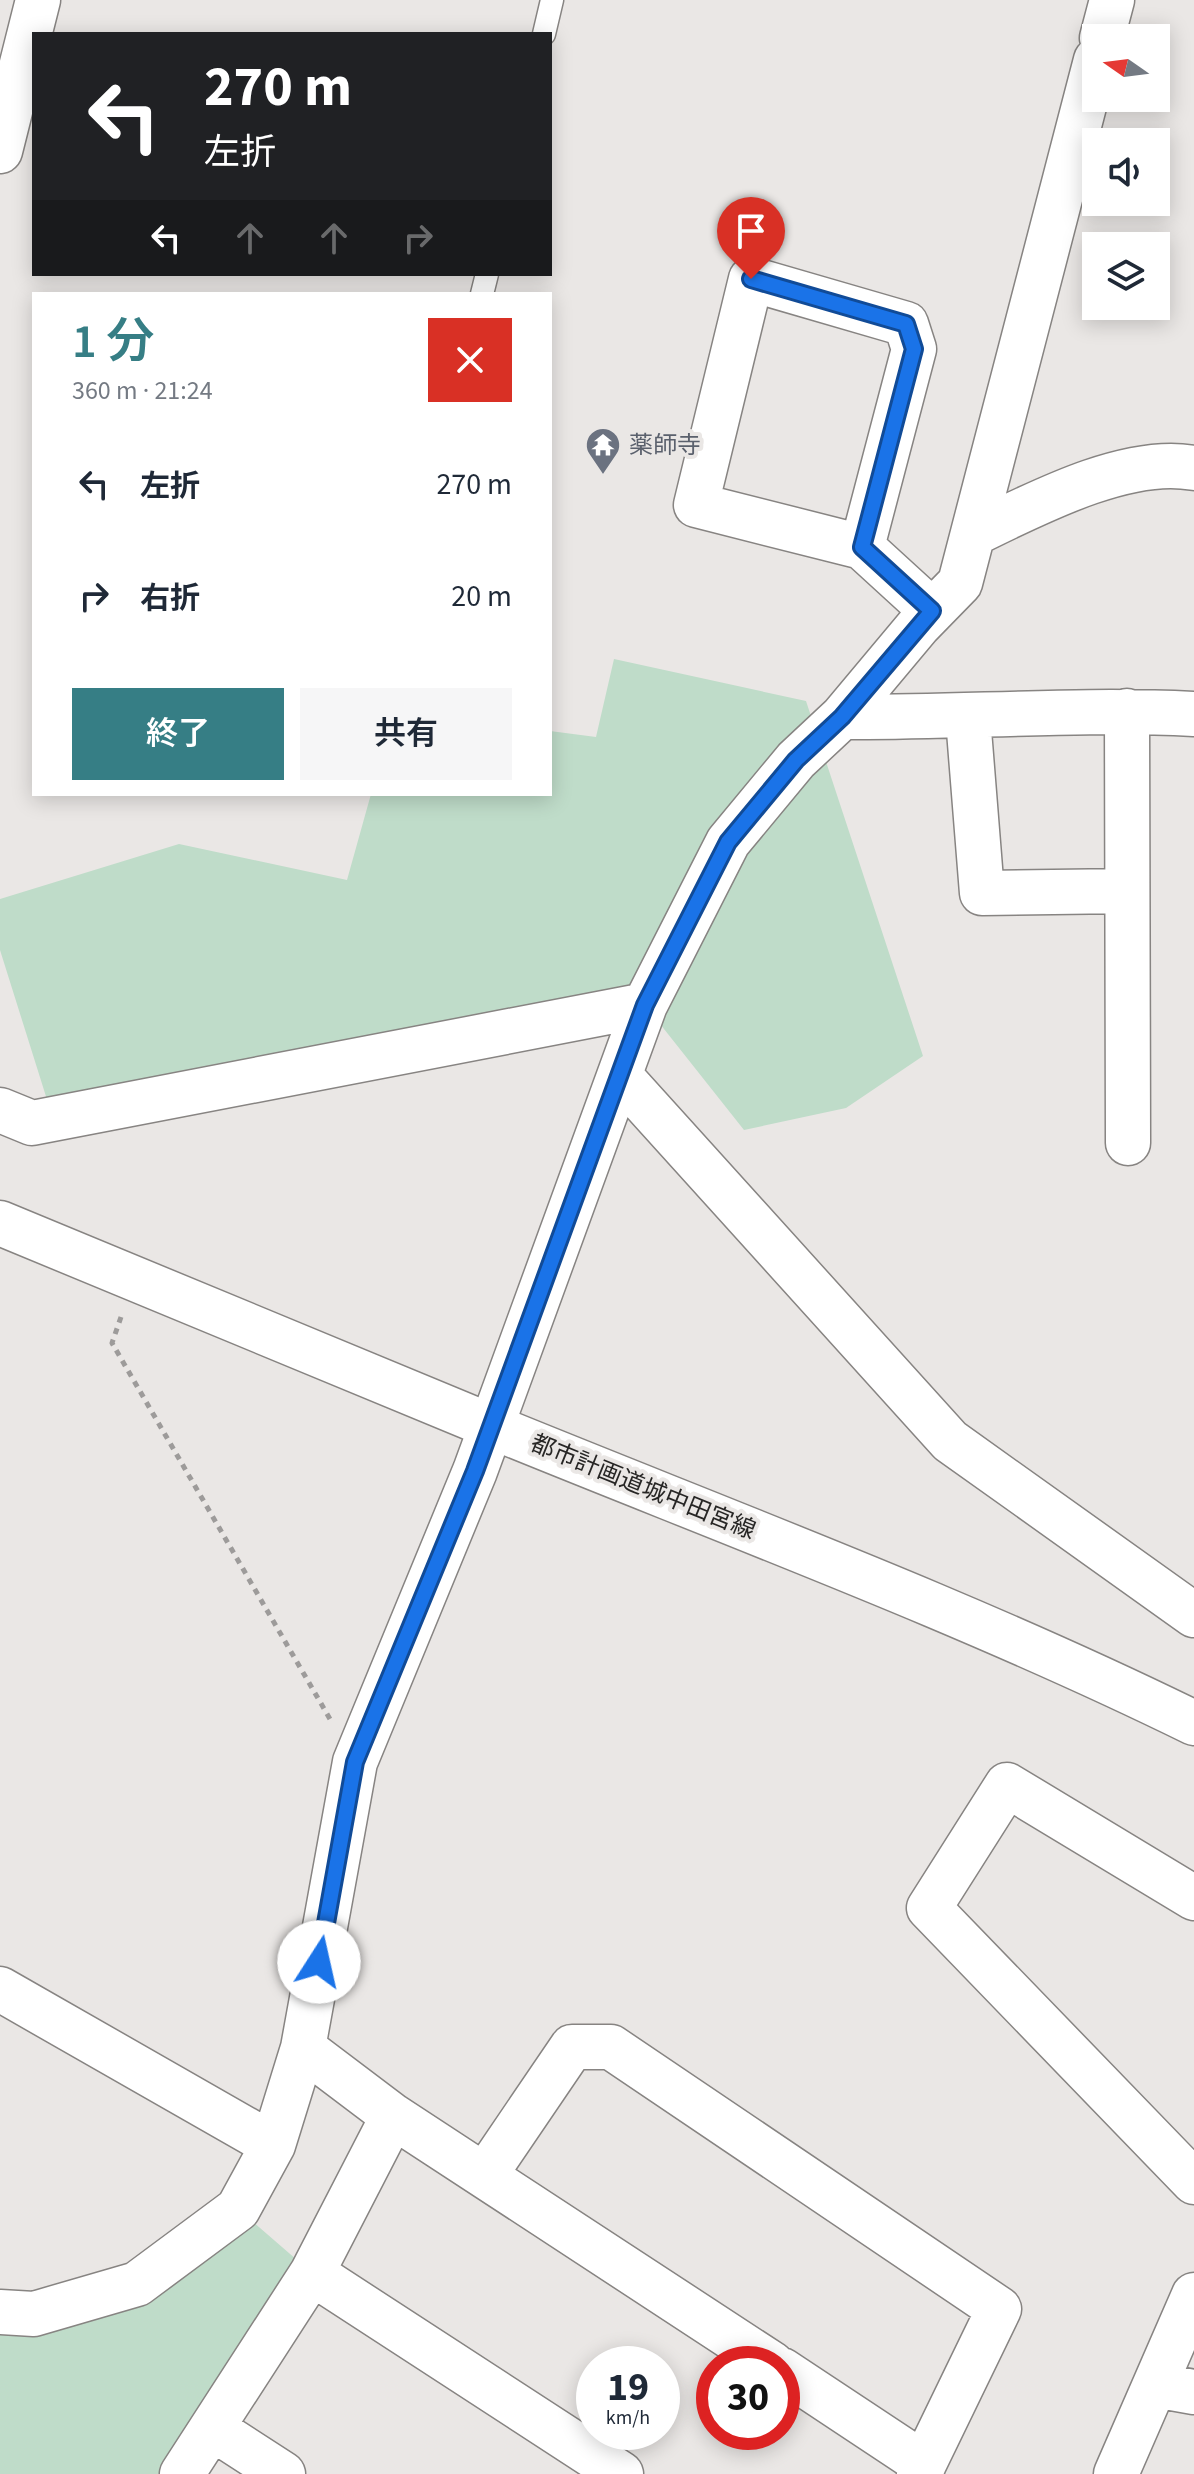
<!DOCTYPE html>
<html lang="ja">
<head>
<meta charset="utf-8">
<style>
  :root { --surface:#fff; --page:#f6f6f7; --text:#1f2937; --muted:#747a83; --accent:#367e85 }
  body { margin:0; font-family:"Source Sans 3","Noto Sans JP",sans-serif; background:var(--page); color:var(--text); height:100vh; display:flex; flex-direction:column; font-size:30px; white-space:nowrap }
  * { box-sizing:border-box; margin:0 }
  p { font-size:26px; color:var(--muted) }
  .icon { flex:none; width:44px; height:44px; fill:none; stroke:currentColor; stroke-width:2; stroke-linecap:round; stroke-linejoin:round }
  .map { position:relative; flex:1; overflow:hidden }
  .drawer { position:absolute; left:32px; top:292px; width:520px; height:504px; display:flex; flex-direction:column; background:var(--surface); border-radius:0px; box-shadow:0 4px 20px #0003 }
  .drawer>* { flex:none }
  .guide { position:absolute; left:32px; top:32px; width:520px; height:244px; border-radius:0px; box-shadow:0 4px 20px #0003; background:#202124; color:#fff; overflow:hidden }
  .needle { width:52px; rotate:284deg }
  .fabs { position:absolute; left:1082px; top:24px; display:grid; gap:16px }
  .fabs a { display:grid; place-items:center; width:88px; height:88px; border-radius:0px; background:var(--surface); box-shadow:0 4px 20px #0003; font-size:40px }
  .speed { position:absolute; left:576px; top:2346px; display:flex; gap:16px; font-size:40px; font-weight:700; text-align:center }
  .speed>* { display:grid; place-content:center; width:104px; height:104px; border-radius:50%; background:var(--surface); box-shadow:0 4px 20px #0003; line-height:1 }
  .speed small { font-size:20px; font-weight:400 }
  .speed .limit { border:12px solid #d22; background:#fff; color:#111 }
  .pin { position:absolute; display:grid; place-items:center; width:68px; height:68px; color:#fff; margin:-82px -34px; border-radius:50% 50% 50% 0; rotate:-45deg; box-shadow:0 0 8px #0007 }
  .pin .icon { rotate:45deg }
  .me { position:absolute; width:88px; margin:-44px; rotate:10deg; stroke-linejoin:round; filter:drop-shadow(0 0 6px #0008) }
  .turn { display:flex; align-items:center; gap:28px; height:168px; padding:0 40px; font-size:36px }
  .turn .icon { width:104px; height:104px; stroke-width:2.5 }
  .turn b { display:block; font-size:56px; line-height:68px }
  .lanes { display:flex; align-items:center; height:76px; padding:0 40px; background:#0003; justify-content:center; gap:40px; direction:ltr }
  .lanes .off { opacity:.35 }
  .round { display:grid; place-items:center; flex:none; width:84px; height:84px; border-radius:0px; background:var(--page) }
  .summary { display:flex; align-items:center; justify-content:space-between; height:136px; padding:0 40px }
  h1 { font-size:48px; font-weight:600; line-height:60px; color:var(--accent) }
  .button { display:flex; gap:16px; margin-top:auto; padding:16px 40px }
  .button a { flex:1; height:92px; border-radius:0px; background:var(--accent); color:#fff; font-size:32px; font-weight:600; line-height:92px; text-align:center }
  .button a+a { background:var(--page); color:var(--text) }
  ul { padding:0; list-style:none }
  li { display:flex; align-items:center; gap:24px; height:112px; padding:0 40px }
  li div { flex:1 }
  li b { display:block; font-size:30px }
  li em { font-style:normal }
  .map>svg:first-child { display:block }
  .green { fill:#bfdcc9 }
  .lines { fill:none; stroke-linecap:round; stroke-linejoin:round }
  .service-casing { stroke:#878482; stroke-width:25 }
  .minor-casing { stroke:#878482; stroke-width:47 }
  .tertiary-casing { stroke:#878482; stroke-width:47 }
  .path { stroke:#9d9b9a; stroke-width:5; stroke-dasharray:6 6; stroke-linecap:butt }
  .service { stroke:#fff; stroke-width:22 }
  .minor { stroke:#fff; stroke-width:44 }
  .tertiary { stroke:#fff; stroke-width:44 }
  .route-casing { stroke:#114b97; stroke-width:20 }
  .route { stroke:#1a73e8; stroke-width:14 }
  .labels { text-anchor:middle; dominant-baseline:central; stroke-width:8; stroke-linejoin:round; paint-order:stroke }
  .worship-label { font-size:24px; fill:#5b616d; stroke:#eae7e5; text-anchor:start }
  .street-label { font-size:24px; fill:#272625; stroke:#eae7e5 }
</style>
</head>
<body>
<div class="map">
<svg width="1194" height="2474" viewBox="0 0 1194 2474">
  <rect width="100%" height="100%" fill="#eae7e5"/>
  <!-- green -->
  <path class="green" d="M614 659 806 701 923 1056 846 1108 744 1130 645 1005 49 1106 0 950V899L179 844 347 880 371 794H550V731L596 737Z
    M238 2209 312 2273 182 2474H0V2312L34 2314Z"/>
  <g class="lines">
    <defs>
      <path id="service" d="M544 34 552 0
        M482 294 487 274"/>
      <path id="minor" d="M1102 38 1112 0
        M0 151 38 0
        M973 534C1033 505 1127 455 1194 468
        M862 547 914 349 906 324 751 279 696 505 862 547 932 611
        M1127 711 1128 1143
        M842 717C959 718 1077 708 1194 714
        M968 718 982 893 1127 891
        M620 1076 950 1441 1194 1615
        M0 1110 32 1123 645 1005 728 842 796 760 842 717 919 625 960 583 1096 60
        M1194 1898 1007 1785 929 1908 1194 2182
        M0 1989 273 2145
        M303 2048 393 2116
        M485 2175 572 2047H611L999 2309 919 2474
        M312 2273 621 2474
        M0 2312 34 2314 137 2284 238 2209 273 2145 303 2048 355 1762 475 1471 645 1005
        M782 2370 924 2464
        M1155 2385 1194 2392
        M212 2428 283 2474
        M182 2474 312 2273 393 2116 772 2364
        M1116 2474 1194 2295"/>
      <path id="tertiary" d="M0 1223C164 1291 328 1360 493 1427 728 1523 966 1611 1194 1723"/>
    </defs>
    <!-- service casing -->
    <use href="#service" class="service-casing"/>
    <!-- minor casing -->
    <use href="#minor" class="minor-casing"/>
    <!-- tertiary casing -->
    <use href="#tertiary" class="tertiary-casing"/>
    <!-- path -->
    <path class="path" d="M121 1317 112 1343 330 1719"/>
    <!-- service -->
    <use href="#service" class="service"/>
    <!-- minor -->
    <use href="#minor" class="minor"/>
    <!-- tertiary -->
    <use href="#tertiary" class="tertiary"/>
  </g>
  <g class="lines">
    <defs>
      <path id="route" d="M319 1962 355 1762 475 1471 645 1005 728 842 796 760 842 717 932 611 862 547 914 349 906 324 751 279"/>
    </defs>
    <!-- route casing -->
    <use href="#route" class="route-casing"/>
    <!-- route -->
    <use href="#route" class="route"/>
  </g>
  <!-- icons -->
  <defs>
    <symbol id="temple-pin" viewBox="-11 -11 22 30"><path d="M0 17L-7.5 6A9.5 9.5 0 1 1 7.5 6Z" fill="#6b7280" stroke="#eae7e5"/><path d="M0-6L5-2H3V0L6.5 2.5H4V6H1.5V3h-3V6H-4V2.5H-6.5L-3 0V-2H-5Z" fill="#fff"/></symbol>
  </defs>
  <g fill-rule="evenodd">
    <use href="#temple-pin" x="583" y="425" width="40" height="54"/>
  </g>
  <g class="labels">
    <!-- worship labels -->
    <g class="worship-label">
      <text x="629" y="445">薬師寺</text>
    </g>
    <!-- street labels -->
    <g class="street-label">
      <text transform="translate(643 1487) rotate(22)">都市計画道城中田宮線</text>
    </g>
  </g>
</svg>
<div class="fabs">
<a><svg class="needle" viewBox="-14 -14 28 28"><path d="M0-13l5 13h-10z" fill="#e53935"/><path d="M0 13l5-13h-10z" fill="#747a83"/></svg></a>
<a><svg class="icon" aria-label="sound" viewBox="0 0 24 24"><path d="M4 9h4l5-4v14l-5-4H4zM17 9q2 3 0 6"/></svg></a>
<a><svg class="icon" aria-label="layers" viewBox="0 0 24 24"><path d="M12 4l9 5-9 5-9-5zM3 14l9 5 9-5"/></svg></a>
</div>
<div class="speed"><div>19<small>km/h</small></div><div class="limit">30</div></div>
<div class="pin" style="left:751px;top:279px;background:#d93025"><svg class="icon" aria-label="arrive" viewBox="0 0 24 24"><path d="M6 21V4h12l-3 4 3 4H6"/></svg></div>
<svg class="me" style="left:319px;top:1962px" viewBox="-20 -20 40 40"><circle r="19" fill="#fff"/><path d="M0-13L10 11 0 6-10 11z" fill="#1a73e8"/></svg>
<div class="guide">
<div class="turn"><svg class="icon" aria-label="left" viewBox="0 0 24 24"><path d="M17 20v-9H6M10 6l-5 5 5 5"/></svg><div><b>270 m</b>左折</div></div>
<div class="lanes"><svg class="icon" aria-label="left" viewBox="0 0 24 24"><path d="M17 20v-9H6M10 6l-5 5 5 5"/></svg><svg class="icon off" aria-label="ahead" viewBox="0 0 24 24"><path d="M12 20V5M6 11l6-6 6 6"/></svg><svg class="icon off" aria-label="ahead" viewBox="0 0 24 24"><path d="M12 20V5M6 11l6-6 6 6"/></svg><svg class="icon off" aria-label="right" viewBox="0 0 24 24"><path d="M7 20v-9h11M14 6l5 5-5 5"/></svg></div>
</div>
<section class="drawer">
<div class="summary"><div><h1>1 分</h1><p>360 m · 21:24</p></div><a class="round" style="background:#d93025;color:#fff"><svg class="icon" aria-label="close" viewBox="0 0 24 24"><path d="M6 6l12 12M18 6L6 18"/></svg></a></div>
<ul>
<li><svg class="icon" aria-label="left" viewBox="0 0 24 24"><path d="M17 20v-9H6M10 6l-5 5 5 5"/></svg><div><b>左折</b></div><em>270 m</em></li>
<li><svg class="icon" aria-label="right" viewBox="0 0 24 24"><path d="M7 20v-9h11M14 6l5 5-5 5"/></svg><div><b>右折</b></div><em>20 m</em></li>
</ul>
<div class="button"><a>終了</a><a>共有</a></div>
</section>
</div>
</body>
</html>
